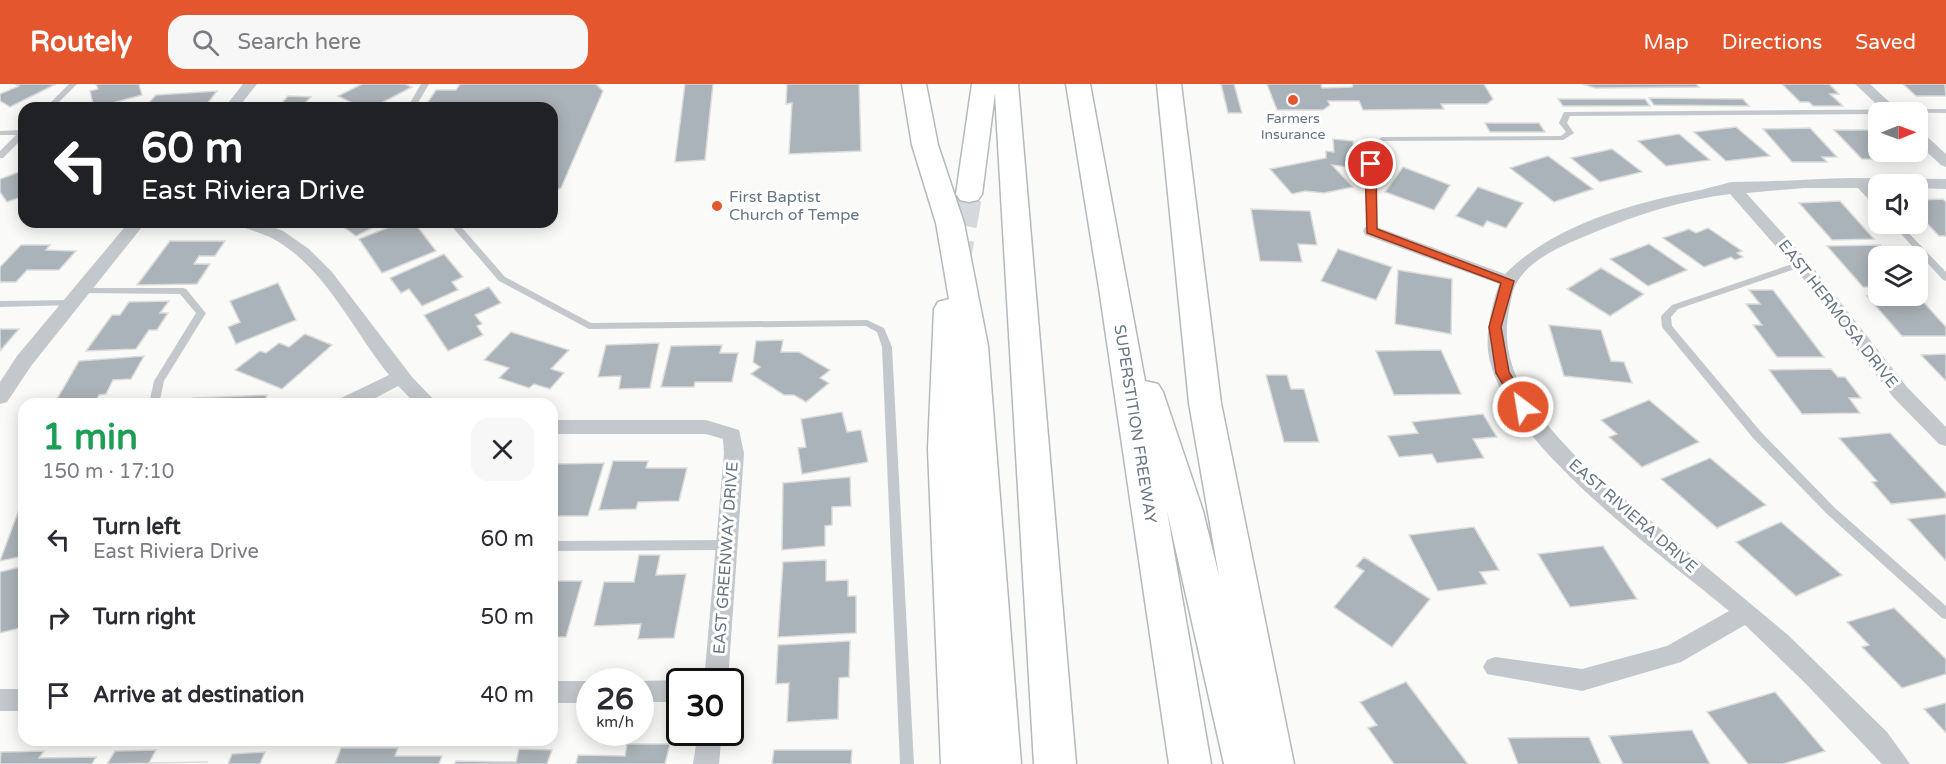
<!DOCTYPE html>
<html lang="en">
<head>
<meta charset="utf-8">
<style>
  :root { --surface:#fff; --page:#f7f7f7; --text:#2b2b33; --muted:#7c7c81; --accent:#e4572e }
  body { margin:0; font-family:"Varela Round",sans-serif; background:var(--page); color:var(--text); height:100vh; display:flex; flex-direction:column; font-size:22px; white-space:nowrap }
  * { box-sizing:border-box; margin:0 }
  p { font-size:20px; color:var(--muted) }
  .icon { flex:none; width:33px; height:33px; fill:none; stroke:currentColor; stroke-width:2; stroke-linecap:round; stroke-linejoin:round }
  .map { position:relative; flex:1; overflow:hidden }
  .details { position:absolute; left:18px; top:314px; width:540px; height:348px; display:flex; flex-direction:column; background:var(--surface); border-radius:18px; box-shadow:0 3px 15px #0003 }
  .details>* { flex:none }
  .hud { position:absolute; left:18px; top:18px; width:540px; height:126px; border-radius:18px; box-shadow:0 3px 15px #0003; background:#202124; color:#fff; overflow:hidden }
  .needle { width:39px; rotate:89deg }
  .fabs { position:absolute; left:1868px; top:18px; display:grid; gap:12px }
  .fabs a { display:grid; place-items:center; width:60px; height:60px; border-radius:12px; background:var(--surface); box-shadow:0 3px 15px #0003; font-size:30px }
  .speed { position:absolute; left:576px; top:584px; display:flex; gap:12px; font-size:30px; font-weight:700; text-align:center }
  .speed>* { display:grid; place-content:center; width:78px; height:78px; border-radius:50%; background:var(--surface); box-shadow:0 3px 15px #0003; line-height:1 }
  .speed small { font-size:15px; font-weight:400 }
  .speed .limit { border:3px solid #111; border-radius:9px; background:#fff; color:#111 }
  .pin { position:absolute; display:grid; place-items:center; width:51px; height:51px; color:#fff; margin:-26px; border:3px solid #fff; border-radius:50%; box-shadow:0 2px 6px #0007 }
  .me { position:absolute; width:66px; margin:-33px; rotate:329deg; stroke-linejoin:round; filter:drop-shadow(0 0 4px #0008) }
  .turn { display:flex; align-items:center; gap:21px; height:126px; padding:0 24px; font-size:27px }
  .turn .icon { width:78px; height:78px; stroke-width:2.5 }
  .turn b { display:block; font-size:42px; line-height:51px }
  .round { display:grid; place-items:center; flex:none; width:63px; height:63px; border-radius:18px; background:var(--page) }
  .summary { display:flex; align-items:center; justify-content:space-between; height:102px; padding:0 24px }
  h1 { font-size:36px; font-weight:700; line-height:45px; color:#1e9e55 }
  ul { padding:0; list-style:none }
  li { display:flex; align-items:center; gap:18px; height:78px; padding:0 24px }
  li div { flex:1 }
  li b { display:block; font-size:22px }
  li em { font-style:normal }
  header { display:flex; align-items:center; gap:36px; box-sizing:border-box; height:84px; padding:0 30px; background:var(--accent); color:#fff }
  header strong { font-size:28px }
  nav { display:flex; gap:33px; margin-inline-start:auto; font-size:21px }
  .search { width:420px; height:54px; background:var(--page); display:flex; align-items:center; gap:15px; box-sizing:border-box; padding:0 21px; border-radius:18px; color:var(--muted); font-size:22px }
  .map>svg:first-child { display:block }
  .building { fill:#aab3b9; stroke:#dcdcda; stroke-width:1.5 }
  .lines { fill:none; stroke-linecap:round; stroke-linejoin:round }
  .motorway-tunnel { stroke:#d5d9db; stroke-width:27; stroke-dasharray:27 14; stroke-linecap:butt }
  .motorway-casing { stroke:#b4b9bd; stroke-width:3 }
  .service { fill:#c3c8cc; fill-rule:evenodd }
  .minor { fill:#c3c8cc; fill-rule:evenodd }
  .motorway { fill:#fff; fill-rule:evenodd }
  .route { fill:#e4572e; stroke:#94391e; stroke-width:1.5 }
  .poi-dot { fill:#e4572e; stroke:#fff; stroke-width:2 }
  .labels { text-anchor:middle; dominant-baseline:central; stroke-width:6; stroke-linejoin:round; paint-order:stroke }
  .far-poi-label { font-size:14px; fill:#657683; stroke:#fff }
  .poi-label { font-size:16px; fill:#657683; stroke:#fff; text-anchor:start }
  .street-label { font-size:16px; fill:#657683; stroke:#fff }
</style>
</head>
<body>
<header>
<strong>Routely</strong>
<div class="search"><svg class="icon" aria-label="search" viewBox="0 0 24 24"><circle cx="10" cy="10" r="6"/><path d="M15 15l6 6"/></svg>Search here</div>
<nav><a>Map</a><a>Directions</a><a>Saved</a></nav>
</header>
<div class="map">
<svg width="1946" height="680" viewBox="0 0 1946 680">
  <rect width="100%" height="100%" fill="#fafaf8"/>
  <!-- building -->
  <path class="building" d="M15 0H56L10 23 0 17V10L19 2Z
    M96 0H139L142 11 94 24 90 7 98 5Z
    M362 0H405L412 3 372 24H362L338 12Z
    M460 0H596L603 7 561 104 552 108V24H424L436 6H456Z
    M685 0H713L705 76 675 78Z
    M787 0H859L861 67 789 70 792 19 786 20Z
    M1221 0H1234L1242 29H1228Z
    M1267 0H1321L1322 4 1352 3 1353 0H1484L1493 15 1487 20H1441L1444 25 1363 26 1359 17H1328L1330 21 1323 26H1277Z
    M1582 0H1696L1699 3 1595 4Z
    M1782 0H1829L1839 10H1830L1843 22H1813L1809 18H1800Z
    M1903 0H1945L1946 12H1916Z
    M217 7 204 24H144L156 11Z
    M288 12 311 13 303 21 319 22 277 24Z
    M1649 14 1743 15 1749 22 1654 21Z
    M1558 15H1645L1650 22H1563Z
    M1485 39H1539L1545 48H1490Z
    M1736 43 1770 72 1726 77 1694 48Z
    M1810 44 1837 73H1822L1827 78H1792L1763 45Z
    M1834 46H1878V68H1905L1912 75H1862Z
    M1679 50 1710 76 1666 82 1638 57Z
    M1333 55 1353 57 1355 84 1332 81 1353 103 1324 109 1305 107 1292 110 1270 85 1326 74V67L1334 68Z
    M1612 65 1642 88 1600 98 1571 74Z
    M1548 72 1593 105 1554 118 1510 84Z
    M1403 83 1450 101 1434 126 1385 108Z
    M24 86V112L7 118 0 108V95Z
    M1478 103 1523 119 1506 144 1487 137 1483 143 1456 132Z
    M1943 115 1946 118V152H1939L1921 133H1917V116Z
    M1840 117 1874 155 1832 156 1799 119Z
    M1251 125 1310 127 1317 161 1298 160 1302 178 1260 177Z
    M337 138H384L356 152Z
    M402 138H414L436 167 382 189 359 155Z
    M1708 144 1742 167 1737 169 1743 173 1735 176 1731 173 1704 183 1663 154 1689 145 1696 149Z
    M170 157H225L215 172H199L194 180H210L197 200 137 201Z
    M1649 160 1687 186 1648 202 1610 175Z
    M21 161H50L46 166 76 167 59 186H27L16 198H0V183Z
    M1880 161 1890 172H1878V203H1863L1827 162Z
    M1338 165 1392 183 1376 216 1321 197Z
    M444 170 463 193 452 198 458 206 422 222 409 205 401 209 390 194Z
    M1601 184 1644 210 1610 232 1567 205Z
    M1398 186 1452 195 1451 250 1395 240Z
    M278 199 296 236 236 260 228 243 240 238 230 217Z
    M489 203 501 219 475 231 482 240 477 242 483 251 448 267 424 231Z
    M1749 206H1773L1824 273H1777L1753 241H1762L1746 220H1760Z
    M1867 212H1918L1946 243V252H1902Z
    M169 217 160 229H168L157 246H149L136 265 86 267 112 231H120L129 218Z
    M1549 241 1601 246 1611 277 1624 278 1632 299 1564 292Z
    M0 245H19L0 267Z
    M511 248 569 266 551 285 564 289 550 305 534 300 529 304 499 294 509 284 484 276Z
    M305 250 332 261 282 305 235 286 260 267 266 269 279 259 289 263Z
    M783 256 781 268H799L830 286 820 294 829 299 806 318 794 311H784L751 290 760 283 753 278 756 257Z
    M659 259 650 304 619 305 621 292 598 293 606 261Z
    M722 261 720 269H738L732 298H695L694 303H661L671 262Z
    M1441 266 1461 310 1394 311 1376 267Z
    M1946 270V297L1921 271Z
    M144 272 131 295 113 296 106 310 99 311 94 320H54L79 277Z
    M1831 285 1838 293H1845L1861 314H1849L1860 329 1802 330 1769 286Z
    M1266 291H1287L1291 305H1304L1319 358H1284Z
    M267 311 263 320H190L193 314Z
    M1649 316 1699 358 1642 383 1609 353 1617 350 1601 336Z
    M842 328 847 348 861 346 868 378 802 390 798 364 806 363 801 335Z
    M1483 330 1497 353 1473 355 1484 374 1437 379 1432 370 1399 373 1388 352 1418 349 1412 338Z
    M1890 349 1946 409V414L1891 420 1872 398 1877 397 1839 354Z
    M1710 374 1766 421 1717 444 1661 395Z
    M613 377H648L646 384H687L679 417 638 418 636 425 599 426Z
    M604 379 588 432H552V380Z
    M850 393 851 422 832 423V441L825 442V462L782 466 783 399Z
    M24 412V472L0 477Z
    M1946 430V477L1908 435Z
    M1781 438 1842 491 1796 512 1736 458Z
    M1474 443 1499 486 1480 488 1487 500 1438 507 1409 451Z
    M1603 462 1637 515 1570 523 1538 470Z
    M639 471H660L656 491 686 490 674 554 638 555 641 540 594 542 604 498H634Z
    M1364 473 1430 515 1392 563 1334 523 1364 487 1356 482Z
    M826 476V497L848 496V512H856V549L778 553 783 478Z
    M24 482V543L0 549V488Z
    M552 497H582L566 553H552Z
    M1894 524 1946 575V590L1902 604 1862 563 1869 561 1847 538Z
    M850 557 849 593 839 594 838 635 787 638 789 599 776 600 778 561Z
    M1406 598 1468 680H1394L1368 644 1377 641 1360 618Z
    M1775 608 1825 667 1783 680H1748L1707 628Z
    M1946 619V649L1924 625Z
    M1692 646 1710 680H1623L1609 652Z
    M1589 653 1601 680H1518L1508 654Z
    M627 660H670L665 680H576L578 671 625 672Z
    M341 664H398L395 672H442L439 680H335Z
    M519 665 552 666 547 680H455L456 677 516 678Z
    M156 666 149 679 208 678 107 680 115 667Z
    M774 666H852L851 680H772Z
    M44 667 39 674 96 673 92 680H0L1 668Z
    M265 668 260 680H228L232 670Z"/>
  <g class="lines">
    <!-- motorway-tunnel -->
    <path class="motorway-tunnel" d="M956 182 969 110"/>
    <defs>
      <path id="motorway" d="M902 0H926L938 61 964 139 988 262 1021 680H941L928 365 934 225 938 218 949 215 936 139 912 61Z
        M972 0H1018L1076 680H1034L995 9 982 110 978 116 969 118 960 116 956 110Z
        M1066 0H1090L1145 297 1158 300 1163 308 1203 427 1219 492 1189 319 1157 0H1181L1221 319 1294 680H1224L1167 427 1211 680H1169L1099 204Z"/>
    </defs>
    <!-- motorway casing -->
    <use href="#motorway" class="motorway-casing"/>
    <!-- service -->
    <path class="service" d="M69 0H77L53 24H45Z
      M421 0H429L415 24H407Z
      M1946 25V29L1878 28V30L1570 32 1567 39 1574 49 1563 56 1384 57 1375 64V147L1371 150 1367 147V63L1382 53 1561 52 1566 48 1559 39 1564 28H1567Z
      M24 46V53L3 74H0V67L16 51H0V47Z
      M1858 96 1861 97 1878 115V123L1875 122 1855 101 1854 99Z
      M448 138H457L505 193 591 239 867 236 884 244 892 263 914 680H900L882 263 877 248 866 242 589 245 499 197Z
      M1892 140H1900L1946 188V197L1943 196Z
      M1801 177 1804 178 1806 180 1804 182 1678 225 1671 233 1672 242 1761 348 1835 424 1946 522V535L1942 534 1827 430 1753 354 1662 243 1661 232 1672 221Z
      M81 204H183L186 205 204 227 206 229 164 297 159 320H149L154 297 196 229 180 210 78 209 76 207Z
      M72 216 75 217 77 219 75 221 0 223V217Z
      M725 456 729 458 731 461 729 464 725 466 552 467V457Z"/>
    <!-- minor -->
    <path class="minor" d="M243 0H257L238 24H224Z
      M1855 0H1870L1900 28H1885Z
      M1917 47 1922 48 1946 70V83L1941 81 1917 59Z
      M1851 94 1946 95V105L1917 104V100H1878V104H1804L1746 109 1807 176 1907 303 1946 343V362L1939 360 1893 313 1795 184 1730 110C1683 116 1639 130 1595 148 1569 159 1530 173 1516 200 1512 207 1511 218 1509 226 1496 291 1543 338 1585 382L1788 551 1887 648 1910 680H1882L1804 598 1745 541 1681 578 1582 607 1487 590 1483 583 1487 576 1495 573 1582 585 1667 562 1729 527C1662 471 1499 356 1488 267 1486 244 1492 221 1499 200L1365 151 1363 147 1365 143H1377L1505 190C1555 140 1633 119 1701 106 1709 104 1726 99 1732 98 1770 98 1811 95 1851 94Z
      M129 138H146L31 282 7 318 0 320V298L17 272Z
      M237 138H260L283 147 309 165 332 188 412 293 438 320H416L398 302 364 320H337L339 315 389 291C352 245 324 181 270 153 260 149 249 145 239 142Z
      M552 336H706L739 346 744 369 728 597H704L724 369 723 355 706 350H552Z
      M680 596 682 597H680V618H640V597H638Z
      M552 597H590V619H552Z
      M0 605H24V627H0Z
      M698 648H722L719 680H693Z"/>
    <!-- motorway -->
    <use href="#motorway" class="motorway"/>
  </g>
  <!-- route -->
  <path class="route" d="M1371 77 1376 80 1377 145 1514 197 1501 243 1509 288 1530 323 1528 326H1518L1496 289 1489 243 1501 199 1367 149 1365 80Z"/>
  <!-- markers -->
  <g class="poi-dot">
    <circle cx="1293" cy="16" r="6"/>
    <circle cx="717" cy="122" r="6"/>
  </g>
  <g class="labels">
    <!-- far-poi labels -->
    <g class="far-poi-label">
      <text x="1293" y="34">Farmers<tspan x="1293" dy="16">Insurance</tspan></text>
    </g>
    <!-- poi labels -->
    <g class="poi-label">
      <text x="729" y="113">First Baptist<tspan x="729" dy="18">Church of Tempe</tspan></text>
    </g>
    <!-- street labels -->
    <g class="street-label">
      <text transform="translate(1838 230) rotate(52)">EAST HERMOSA DRIVE</text>
      <text transform="translate(1135 340) rotate(81)">SUPERSTITION FREEWAY</text>
      <text transform="translate(1633 432) rotate(41)">EAST RIVIERA DRIVE</text>
      <text transform="translate(726 474) rotate(-86)">EAST GREENWAY DRIVE</text>
    </g>
  </g>
</svg>
<div class="fabs">
<a><svg class="needle" viewBox="-14 -14 28 28"><path d="M0-13l5 13h-10z" fill="#e53935"/><path d="M0 13l5-13h-10z" fill="#7c7c81"/></svg></a>
<a><svg class="icon" aria-label="sound" viewBox="0 0 24 24"><path d="M4 9h4l5-4v14l-5-4H4zM17 9q2 3 0 6"/></svg></a>
<a><svg class="icon" aria-label="layers" viewBox="0 0 24 24"><path d="M12 4l9 5-9 5-9-5zM3 14l9 5 9-5"/></svg></a>
</div>
<div class="speed"><div>26<small>km/h</small></div><div class="limit">30</div></div>
<div class="pin" style="left:1371px;top:80px;background:#d93025"><svg class="icon" aria-label="arrive" viewBox="0 0 24 24"><path d="M6 21V4h12l-3 4 3 4H6"/></svg></div>
<svg class="me" style="left:1523px;top:323px" viewBox="-20 -20 40 40"><circle r="17" fill="#e4572e" stroke="#fff" stroke-width="3"/><path d="M0-11L8 9 0 5-8 9z" fill="#fff"/></svg>
<div class="hud">
<div class="turn"><svg class="icon" aria-label="left" viewBox="0 0 24 24"><path d="M17 20v-9H6M10 6l-5 5 5 5"/></svg><div><b>60 m</b>East Riviera Drive</div></div>
</div>
<section class="details">
<div class="summary"><div><h1>1 min</h1><p>150 m · 17:10</p></div><a class="round"><svg class="icon" aria-label="close" viewBox="0 0 24 24"><path d="M6 6l12 12M18 6L6 18"/></svg></a></div>
<ul>
<li><svg class="icon" aria-label="left" viewBox="0 0 24 24"><path d="M17 20v-9H6M10 6l-5 5 5 5"/></svg><div><b>Turn left</b><p>East Riviera Drive</p></div><em>60 m</em></li>
<li><svg class="icon" aria-label="right" viewBox="0 0 24 24"><path d="M7 20v-9h11M14 6l5 5-5 5"/></svg><div><b>Turn right</b></div><em>50 m</em></li>
<li><svg class="icon" aria-label="arrive" viewBox="0 0 24 24"><path d="M6 21V4h12l-3 4 3 4H6"/></svg><div><b>Arrive at destination</b></div><em>40 m</em></li>
</ul>
</section>
</div>
</body>
</html>
